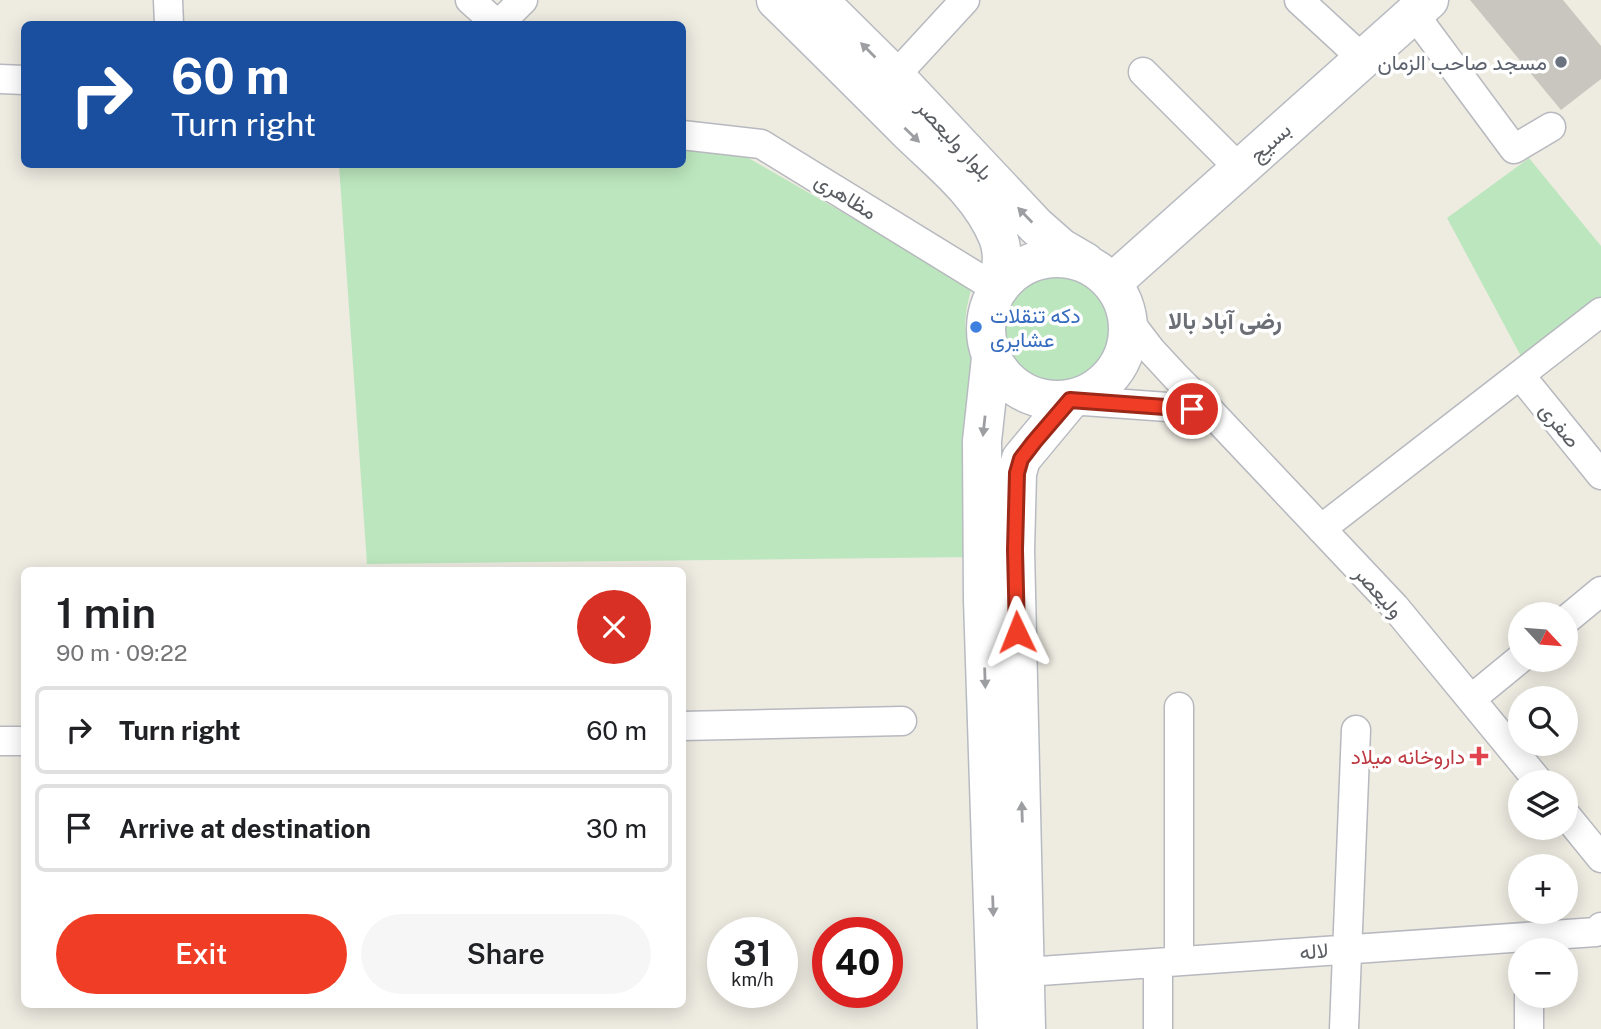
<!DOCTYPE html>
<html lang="en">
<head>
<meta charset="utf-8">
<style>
  :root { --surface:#fff; --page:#f6f6f6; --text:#202124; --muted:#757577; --line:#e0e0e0; --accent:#f03d25 }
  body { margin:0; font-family:"Public Sans",Vazirmatn,sans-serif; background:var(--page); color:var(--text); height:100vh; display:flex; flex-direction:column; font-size:26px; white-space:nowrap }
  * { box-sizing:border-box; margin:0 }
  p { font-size:23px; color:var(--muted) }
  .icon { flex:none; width:38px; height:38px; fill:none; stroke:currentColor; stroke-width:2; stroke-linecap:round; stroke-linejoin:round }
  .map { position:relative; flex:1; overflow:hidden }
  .panel { position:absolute; left:21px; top:567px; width:665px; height:441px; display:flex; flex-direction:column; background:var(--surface); border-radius:10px; box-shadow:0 4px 18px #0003 }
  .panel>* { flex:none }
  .guide { position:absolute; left:21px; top:21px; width:665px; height:147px; border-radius:10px; box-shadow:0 4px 18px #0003; background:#1a4fa0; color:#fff; overflow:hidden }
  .needle { width:46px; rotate:116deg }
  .fabs { position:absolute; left:1508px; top:602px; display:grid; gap:14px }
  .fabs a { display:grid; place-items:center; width:70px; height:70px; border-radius:50%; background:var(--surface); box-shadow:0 4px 18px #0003; font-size:35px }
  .speed { position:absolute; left:707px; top:917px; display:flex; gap:14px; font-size:35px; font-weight:700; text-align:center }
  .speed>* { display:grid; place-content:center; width:91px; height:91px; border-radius:50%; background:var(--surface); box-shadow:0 4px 18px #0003; line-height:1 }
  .speed small { font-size:18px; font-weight:400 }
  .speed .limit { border:10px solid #d22; background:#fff; color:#111 }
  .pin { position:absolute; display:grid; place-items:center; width:60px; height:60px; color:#fff; margin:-30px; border:4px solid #fff; border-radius:50%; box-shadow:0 2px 7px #0007 }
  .me { position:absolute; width:77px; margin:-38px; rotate:358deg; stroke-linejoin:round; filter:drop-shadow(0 0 5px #0008) }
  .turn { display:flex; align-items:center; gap:24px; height:147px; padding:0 35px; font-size:32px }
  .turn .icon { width:91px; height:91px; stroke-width:2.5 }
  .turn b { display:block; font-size:49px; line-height:60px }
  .round { display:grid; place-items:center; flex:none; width:74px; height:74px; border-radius:37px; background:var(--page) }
  .summary { display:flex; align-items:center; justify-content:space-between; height:119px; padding:0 35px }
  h1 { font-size:42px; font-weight:600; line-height:52px }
  .action { display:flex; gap:14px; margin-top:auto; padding:14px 35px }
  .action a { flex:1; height:80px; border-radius:42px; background:var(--accent); color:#fff; font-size:28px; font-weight:600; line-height:80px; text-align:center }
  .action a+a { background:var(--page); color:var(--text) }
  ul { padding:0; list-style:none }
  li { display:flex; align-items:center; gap:21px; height:88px; margin:0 14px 10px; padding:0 21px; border:4px solid var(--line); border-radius:10px }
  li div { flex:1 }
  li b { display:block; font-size:26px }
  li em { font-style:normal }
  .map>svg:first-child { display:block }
  .green { fill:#bce7be }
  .building { fill:#c8c6be }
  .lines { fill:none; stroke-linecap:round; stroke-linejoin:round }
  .street-casing { stroke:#b7b9bf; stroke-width:31 }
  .secondary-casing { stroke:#b7bbc1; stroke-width:41 }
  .street { stroke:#fff; stroke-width:28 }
  .secondary { stroke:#fff; stroke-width:38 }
  .oneway { fill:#9c9ea1 }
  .route-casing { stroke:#9c2818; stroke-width:18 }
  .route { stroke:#f03d25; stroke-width:12 }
  .worship-dot { fill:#6b7280; stroke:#fff; stroke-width:2.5 }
  .shop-dot { fill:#3f7fe0; stroke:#fff; stroke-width:2.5 }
  .health-dot { fill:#e0444e; stroke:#fff; stroke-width:2.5 }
  .labels { text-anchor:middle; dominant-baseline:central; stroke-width:7; stroke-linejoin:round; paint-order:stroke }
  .worship-label { font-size:21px; fill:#5b616d; stroke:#fff; text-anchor:end }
  .street-label { font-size:21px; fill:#5a5e63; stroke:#fff }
  .shop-label { font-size:21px; fill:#366cbe; stroke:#fff; text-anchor:start }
  .health-label { font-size:21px; fill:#be3a42; stroke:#fff; text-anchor:end }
  .quarter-label { font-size:24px; font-weight:bold; fill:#6b6f75; stroke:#fff }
</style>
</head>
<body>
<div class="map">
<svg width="1601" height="1029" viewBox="0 0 1601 1029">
  <rect width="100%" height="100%" fill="#eeebe1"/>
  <!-- green -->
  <path class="green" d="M683 150 745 156 972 287C967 303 962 327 968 343 970 348 975 353 978 358L972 557 367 564 339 165 682 164Z
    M1529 158 1601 246V297L1522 358 1447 218Z
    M998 328a61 61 0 1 1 122 0a61 61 0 1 1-122 0Z"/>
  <!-- building -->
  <path class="building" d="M1470 0H1563L1601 46V79L1561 110Z"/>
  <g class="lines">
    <defs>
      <path id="street" d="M168 0 169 24
        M470 0 497 24
        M1299 0 1363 59
        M1414 14 1514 149 1551 127
        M499 24 523 0
        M1143 72 1240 169
        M895 76 965 0
        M0 79 24 80
        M682 135 761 144 997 289
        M1128 320 1151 350 1176 377 1209 410 1395 607 1539 782
        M1520 375 1601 475
        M1070 400 1209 410
        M1321 529 1601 312
        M1566 620 1601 591
        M1471 699 1521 658
        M1179 707V961
        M682 726 902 721
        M0 741H24
        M1566 815 1601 858
        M1158 963V1029
        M1026 972 1596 932 1601 927
        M1529 996V1029
        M1344 1029 1356 730"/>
      <path id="secondary" d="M776 0C821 44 865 88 909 132 942 164 980 193 998 237 1005 255 1001 271 997 289
        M818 0 895 76 1036 226 1061 248 1085 262
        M986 329a71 71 0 1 1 142 0a71 71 0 1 1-142 0Z
        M1112 283 1429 0
        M991 358 982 441 983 600 997 1029
        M1026 1029 1015 550 1017 473 1021 459 1070 400"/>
    </defs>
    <!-- street casing -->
    <use href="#street" class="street-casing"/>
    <!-- secondary casing -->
    <use href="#secondary" class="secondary-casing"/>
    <!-- street -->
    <use href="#street" class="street"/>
    <!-- secondary -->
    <use href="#secondary" class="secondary"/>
  </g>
  <!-- one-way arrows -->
  <defs><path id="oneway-solid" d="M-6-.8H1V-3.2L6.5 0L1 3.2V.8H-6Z" transform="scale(1.75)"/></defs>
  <g class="oneway">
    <use href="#oneway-solid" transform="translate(868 50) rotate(-135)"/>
    <use href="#oneway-solid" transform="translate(912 135) rotate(44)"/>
    <use href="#oneway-solid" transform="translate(1025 215) rotate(-134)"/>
    <use href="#oneway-solid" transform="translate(984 426) rotate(96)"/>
    <use href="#oneway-solid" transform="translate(985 678) rotate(88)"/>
    <use href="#oneway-solid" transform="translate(1022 812) rotate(-92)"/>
    <use href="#oneway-solid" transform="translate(993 906) rotate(88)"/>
  </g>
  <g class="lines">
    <defs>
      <path id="route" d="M1017 632 1015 550 1017 473 1021 459 1034 442 1070 400 1192 409"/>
    </defs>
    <!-- route casing -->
    <use href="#route" class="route-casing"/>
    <!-- route -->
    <use href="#route" class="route"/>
  </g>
  <!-- markers -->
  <circle class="worship-dot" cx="1561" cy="62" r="7"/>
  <circle class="shop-dot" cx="976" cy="327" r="7"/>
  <path class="health-dot" d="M1475.5 745.5h7v7h7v7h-7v7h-7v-7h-7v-7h7z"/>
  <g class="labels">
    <!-- worship labels -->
    <g class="worship-label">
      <text x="1547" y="62">مسجد صاحب الزمان</text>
    </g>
    <!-- street labels -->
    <g class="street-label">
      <text transform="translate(955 140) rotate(47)">بلوار ولیعصر</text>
      <text transform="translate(1270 142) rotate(-42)">بسیج</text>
      <text transform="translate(846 196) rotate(32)">مظاهری</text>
      <text transform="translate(1560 425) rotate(51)">صفری</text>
      <text transform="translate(1379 592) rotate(48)">ولیعصر</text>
      <text transform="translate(1314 951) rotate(-4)">لاله</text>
    </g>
    <!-- shop labels -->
    <g class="shop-label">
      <text x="990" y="315">دکه تنقلات<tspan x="990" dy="24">عشایری</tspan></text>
    </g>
    <!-- health labels -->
    <g class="health-label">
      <text x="1465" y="756">داروخانه میلاد</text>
    </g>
    <!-- quarter labels -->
    <g class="quarter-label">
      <text x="1225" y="320">رضی آباد بالا</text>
    </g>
  </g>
</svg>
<div class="fabs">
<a><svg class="needle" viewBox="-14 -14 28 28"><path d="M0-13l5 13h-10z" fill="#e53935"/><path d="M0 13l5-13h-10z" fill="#757577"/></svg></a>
<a><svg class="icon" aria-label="search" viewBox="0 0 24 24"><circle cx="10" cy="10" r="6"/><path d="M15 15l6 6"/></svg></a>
<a><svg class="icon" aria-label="layers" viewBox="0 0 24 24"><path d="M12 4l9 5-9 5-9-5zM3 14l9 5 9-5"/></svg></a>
<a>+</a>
<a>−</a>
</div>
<div class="speed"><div>31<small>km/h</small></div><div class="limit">40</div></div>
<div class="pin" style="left:1192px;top:409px;background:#d93025"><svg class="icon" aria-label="arrive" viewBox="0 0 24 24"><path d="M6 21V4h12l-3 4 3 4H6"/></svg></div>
<svg class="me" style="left:1017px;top:632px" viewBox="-20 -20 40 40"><path d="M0-17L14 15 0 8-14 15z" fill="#f03d25" stroke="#fff" stroke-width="4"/></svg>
<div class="guide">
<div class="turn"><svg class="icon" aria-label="right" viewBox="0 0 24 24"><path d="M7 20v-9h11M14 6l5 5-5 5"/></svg><div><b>60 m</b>Turn right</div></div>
</div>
<section class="panel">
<div class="summary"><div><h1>1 min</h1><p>90 m · 09:22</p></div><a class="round" style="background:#d93025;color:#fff"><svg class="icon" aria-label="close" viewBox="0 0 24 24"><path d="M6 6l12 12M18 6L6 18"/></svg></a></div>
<ul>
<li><svg class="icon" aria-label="right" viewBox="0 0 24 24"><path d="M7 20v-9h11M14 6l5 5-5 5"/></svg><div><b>Turn right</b></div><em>60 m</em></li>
<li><svg class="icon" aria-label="arrive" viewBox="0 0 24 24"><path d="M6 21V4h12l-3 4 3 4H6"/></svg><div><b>Arrive at destination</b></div><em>30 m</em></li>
</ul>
<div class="action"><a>Exit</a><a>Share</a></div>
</section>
</div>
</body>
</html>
